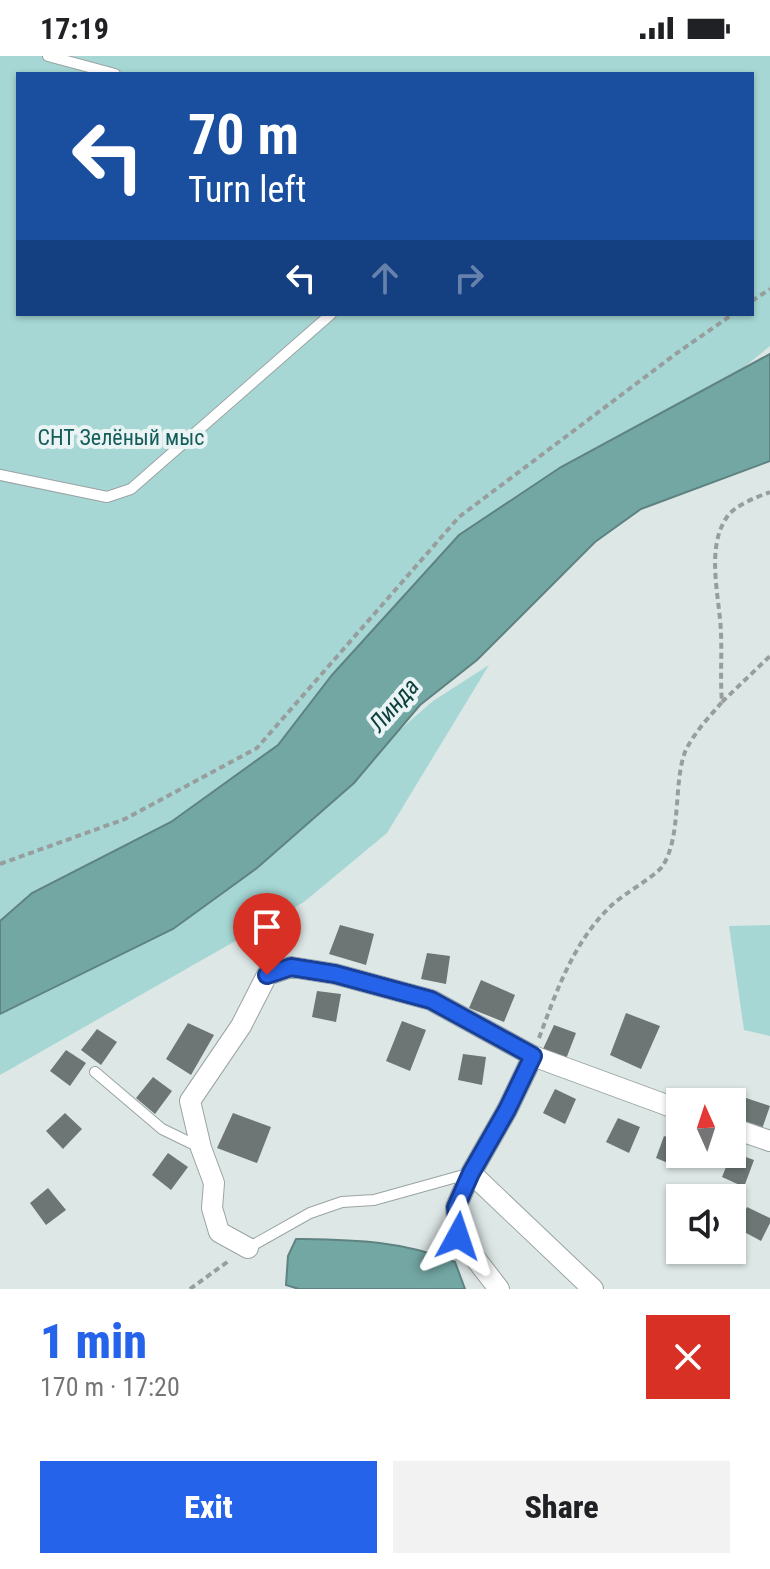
<!DOCTYPE html>
<html lang="en">
<head>
<meta charset="utf-8">
<style>
  :root { --surface:#fff; --page:#f2f2f2; --text:#202124; --muted:#757577; --accent:#2563eb }
  body { margin:0; font-family:"Roboto Condensed",sans-serif; background:var(--page); color:var(--text); height:100vh; display:flex; flex-direction:column; font-size:30px; white-space:nowrap }
  * { box-sizing:border-box; margin:0 }
  p { font-size:26px; color:var(--muted) }
  .icon { flex:none; width:44px; height:44px; fill:none; stroke:currentColor; stroke-width:2; stroke-linecap:round; stroke-linejoin:round }
  .map { position:relative; height:1233px; overflow:hidden }
  .sheet { display:flex; flex-direction:column; background:var(--surface); flex:1 }
  .sheet>* { flex:none }
  .top-card { position:absolute; left:16px; top:16px; width:738px; height:244px; border-radius:0px; box-shadow:0 2px 6px #0004; background:#1a4fa0; color:#fff; overflow:hidden }
  .needle { width:52px; rotate:357deg }
  .fabs { position:absolute; left:666px; top:1032px; display:grid; gap:16px }
  .fabs a { display:grid; place-items:center; width:80px; height:80px; border-radius:0px; background:var(--surface); box-shadow:0 2px 6px #0004; font-size:40px }
  .pin { position:absolute; display:grid; place-items:center; width:68px; height:68px; color:#fff; margin:-82px -34px; border-radius:50% 50% 50% 0; rotate:-45deg; box-shadow:0 0 8px #0007 }
  .pin .icon { rotate:45deg }
  .me { position:absolute; width:88px; margin:-44px; rotate:5deg; stroke-linejoin:round; filter:drop-shadow(0 0 6px #0008) }
  .turn { display:flex; align-items:center; gap:28px; height:168px; padding:0 40px; font-size:36px }
  .turn .icon { width:104px; height:104px; stroke-width:2.5 }
  .turn b { display:block; font-size:56px; line-height:68px }
  .lanes { display:flex; align-items:center; height:76px; padding:0 40px; background:#0003; justify-content:center; gap:40px; direction:ltr }
  .lanes .off { opacity:.35 }
  .round { display:grid; place-items:center; flex:none; width:84px; height:84px; border-radius:0px; background:var(--page) }
  .overview { display:flex; align-items:center; justify-content:space-between; height:136px; padding:0 40px }
  h1 { font-size:48px; font-weight:800; line-height:60px; color:var(--accent) }
  .action { display:flex; gap:16px; margin-top:auto; padding:16px 40px }
  .action a { flex:1; height:92px; border-radius:0px; background:var(--accent); color:#fff; font-size:32px; font-weight:800; line-height:92px; text-align:center }
  .action a+a { background:var(--page); color:var(--text) }
  .status { display:flex; justify-content:space-between; align-items:center; height:56px; padding:0 40px; background:var(--surface); direction:ltr }
  .status svg { height:22px; fill:currentColor }
  .map>svg:first-child { display:block }
  .green { fill:#a6d7d4; fill-rule:evenodd }
  .water { fill:#73a7a4; stroke:#5e8381; stroke-width:2 }
  .building { fill:#6d7675 }
  .lines { fill:none; stroke-linecap:round; stroke-linejoin:round }
  .service-casing { stroke:#9aa4a3; stroke-width:12 }
  .minor-casing { stroke:#9aa4a3; stroke-width:22 }
  .path { stroke:#979e9d; stroke-width:4; stroke-dasharray:6 4; stroke-linecap:butt }
  .service { stroke:#fff; stroke-width:10 }
  .minor { stroke:#fff; stroke-width:20 }
  .route-casing { stroke:#184099; stroke-width:20 }
  .route { stroke:#2563eb; stroke-width:14 }
  .labels { text-anchor:middle; dominant-baseline:central; stroke-width:8; stroke-linejoin:round; paint-order:stroke }
  .park-label { font-size:22px; fill:#145d5b; stroke:#eaf4f4 }
  .water-label { font-size:24px; font-style:italic; fill:#0b3e3c; stroke:#eaf4f4 }
</style>
</head>
<body>
<div class="status"><b>17:19</b><svg viewBox="0 0 49 12"><path d="M0 12V9h3v3zM5 12V6h3v6zM10 12V3h3v9zM15 12V0h3v12zM26 1h20v11H26zM47 4h2v5h-2z"/></svg></div>
<div class="map">
<svg width="770" height="1233" viewBox="0 0 770 1233">
  <rect width="100%" height="100%" fill="#dde7e6"/>
  <!-- green -->
  <path class="green" d="M0 0H770V290L743 312 561 411 459 479 278 689 171 766 32 837 0 865ZM18 18H752V258H18Z
    M489 609 387 777 304 846 0 1019V944L332 733 433 645Z
    M770 869V980L744 974 729 870Z"/>
  <!-- water -->
  <path class="water" d="M770 298V405L641 453 595 486 477 604 420 649 354 727 257 812 173 873 0 958V865L32 837 171 766 278 689 332 619 459 479 561 411Z
    M296 1183C353 1184 401 1184 455 1206L465 1233H299L286 1229 288 1200Z"/>
  <!-- building -->
  <path class="building" d="M340 869 374 878 366 909 329 898Z
    M427 897 450 900 446 928 421 923Z
    M481 924 515 939 504 966 469 952Z
    M317 935 341 938 336 966 312 961Z
    M626 957 660 970 641 1013 610 999Z
    M402 965 426 974 410 1015 386 1005Z
    M188 967 214 979 191 1019 166 1003Z
    M554 969 576 977 566 1003 543 993Z
    M97 973 117 986 101 1009 81 994Z
    M66 994 86 1007 70 1030 50 1015Z
    M463 998 486 1001 482 1029 458 1024Z
    M153 1021 172 1035 155 1058 136 1042Z
    M555 1033 576 1043 565 1068 543 1057Z
    M722 1034 770 1050 762 1073 732 1062V1046H716Z
    M65 1057 82 1073 63 1093 46 1075Z
    M233 1057 271 1071 257 1107 217 1092Z
    M618 1062 640 1071 629 1097 606 1086Z
    M664 1080 680 1086V1098H687L680 1112 656 1102Z
    M732 1096 754 1104 744 1131 722 1121Z
    M168 1097 188 1111 171 1134 152 1119Z
    M48 1132 66 1154 46 1169 30 1147Z
    M747 1151 770 1162V1167L761 1185 737 1172Z"/>
  <g class="lines">
    <defs>
      <path id="service" d="M48 0 115 18
        M0 419 107 441 131 433 331 258
        M95 1016 162 1073 199 1091
        M248 1192 310 1157 342 1146 374 1144 471 1117"/>
      <path id="minor" d="M732 1072 770 1085
        M471 1117 593 1233
        M248 1192 219 1176 212 1152 214 1127 201 1092 190 1045 241 970 267 919 291 911 335 918 431 944 533 1000
        M499 1233 458 1180 456 1151 471 1117 507 1054 533 1000 680 1054"/>
    </defs>
    <!-- service casing -->
    <use href="#service" class="service-casing"/>
    <!-- minor casing -->
    <use href="#minor" class="minor-casing"/>
    <!-- path -->
    <path class="path" d="M752 245 770 233
      M722 646 770 600
      M0 808 125 763 257 692 459 461 677 297 733 258
      M539 982C557 934 574 884 613 848 624 838 655 820 662 811 682 781 673 728 685 696 693 678 709 661 722 646 720 623 722 600 721 577 720 543 705 492 727 461 735 449 757 441 770 436
      M190 1233 230 1204"/>
    <!-- service -->
    <use href="#service" class="service"/>
    <!-- minor -->
    <use href="#minor" class="minor"/>
  </g>
  <g class="lines">
    <defs>
      <path id="route" d="M267 919 291 911 335 918 431 944 533 1000 507 1054 471 1117 456 1151 458 1180"/>
    </defs>
    <!-- route casing -->
    <use href="#route" class="route-casing"/>
    <!-- route -->
    <use href="#route" class="route"/>
  </g>
  <g class="labels">
    <!-- park labels -->
    <g class="park-label">
      <text x="121" y="381">СНТ Зелёный мыс</text>
    </g>
    <!-- water labels -->
    <g class="water-label">
      <text transform="translate(394 649) rotate(-49)">Линда</text>
    </g>
  </g>
</svg>
<div class="fabs">
<a><svg class="needle" viewBox="-14 -14 28 28"><path d="M0-13l5 13h-10z" fill="#e53935"/><path d="M0 13l5-13h-10z" fill="#757577"/></svg></a>
<a><svg class="icon" aria-label="sound" viewBox="0 0 24 24"><path d="M4 9h4l5-4v14l-5-4H4zM17 9q2 3 0 6"/></svg></a>
</div>
<div class="pin" style="left:267px;top:919px;background:#d93025"><svg class="icon" aria-label="arrive" viewBox="0 0 24 24"><path d="M6 21V4h12l-3 4 3 4H6"/></svg></div>
<svg class="me" style="left:458px;top:1180px" viewBox="-20 -20 40 40"><path d="M0-17L14 15 0 8-14 15z" fill="#2563eb" stroke="#fff" stroke-width="4"/></svg>
<div class="top-card">
<div class="turn"><svg class="icon" aria-label="left" viewBox="0 0 24 24"><path d="M17 20v-9H6M10 6l-5 5 5 5"/></svg><div><b>70 m</b>Turn left</div></div>
<div class="lanes"><svg class="icon" aria-label="left" viewBox="0 0 24 24"><path d="M17 20v-9H6M10 6l-5 5 5 5"/></svg><svg class="icon off" aria-label="ahead" viewBox="0 0 24 24"><path d="M12 20V5M6 11l6-6 6 6"/></svg><svg class="icon off" aria-label="right" viewBox="0 0 24 24"><path d="M7 20v-9h11M14 6l5 5-5 5"/></svg></div>
</div>
</div>
<section class="sheet">
<div class="overview"><div><h1>1 min</h1><p>170 m · 17:20</p></div><a class="round" style="background:#d93025;color:#fff"><svg class="icon" aria-label="close" viewBox="0 0 24 24"><path d="M6 6l12 12M18 6L6 18"/></svg></a></div>
<div class="action"><a>Exit</a><a>Share</a></div>
</section>
</body>
</html>
